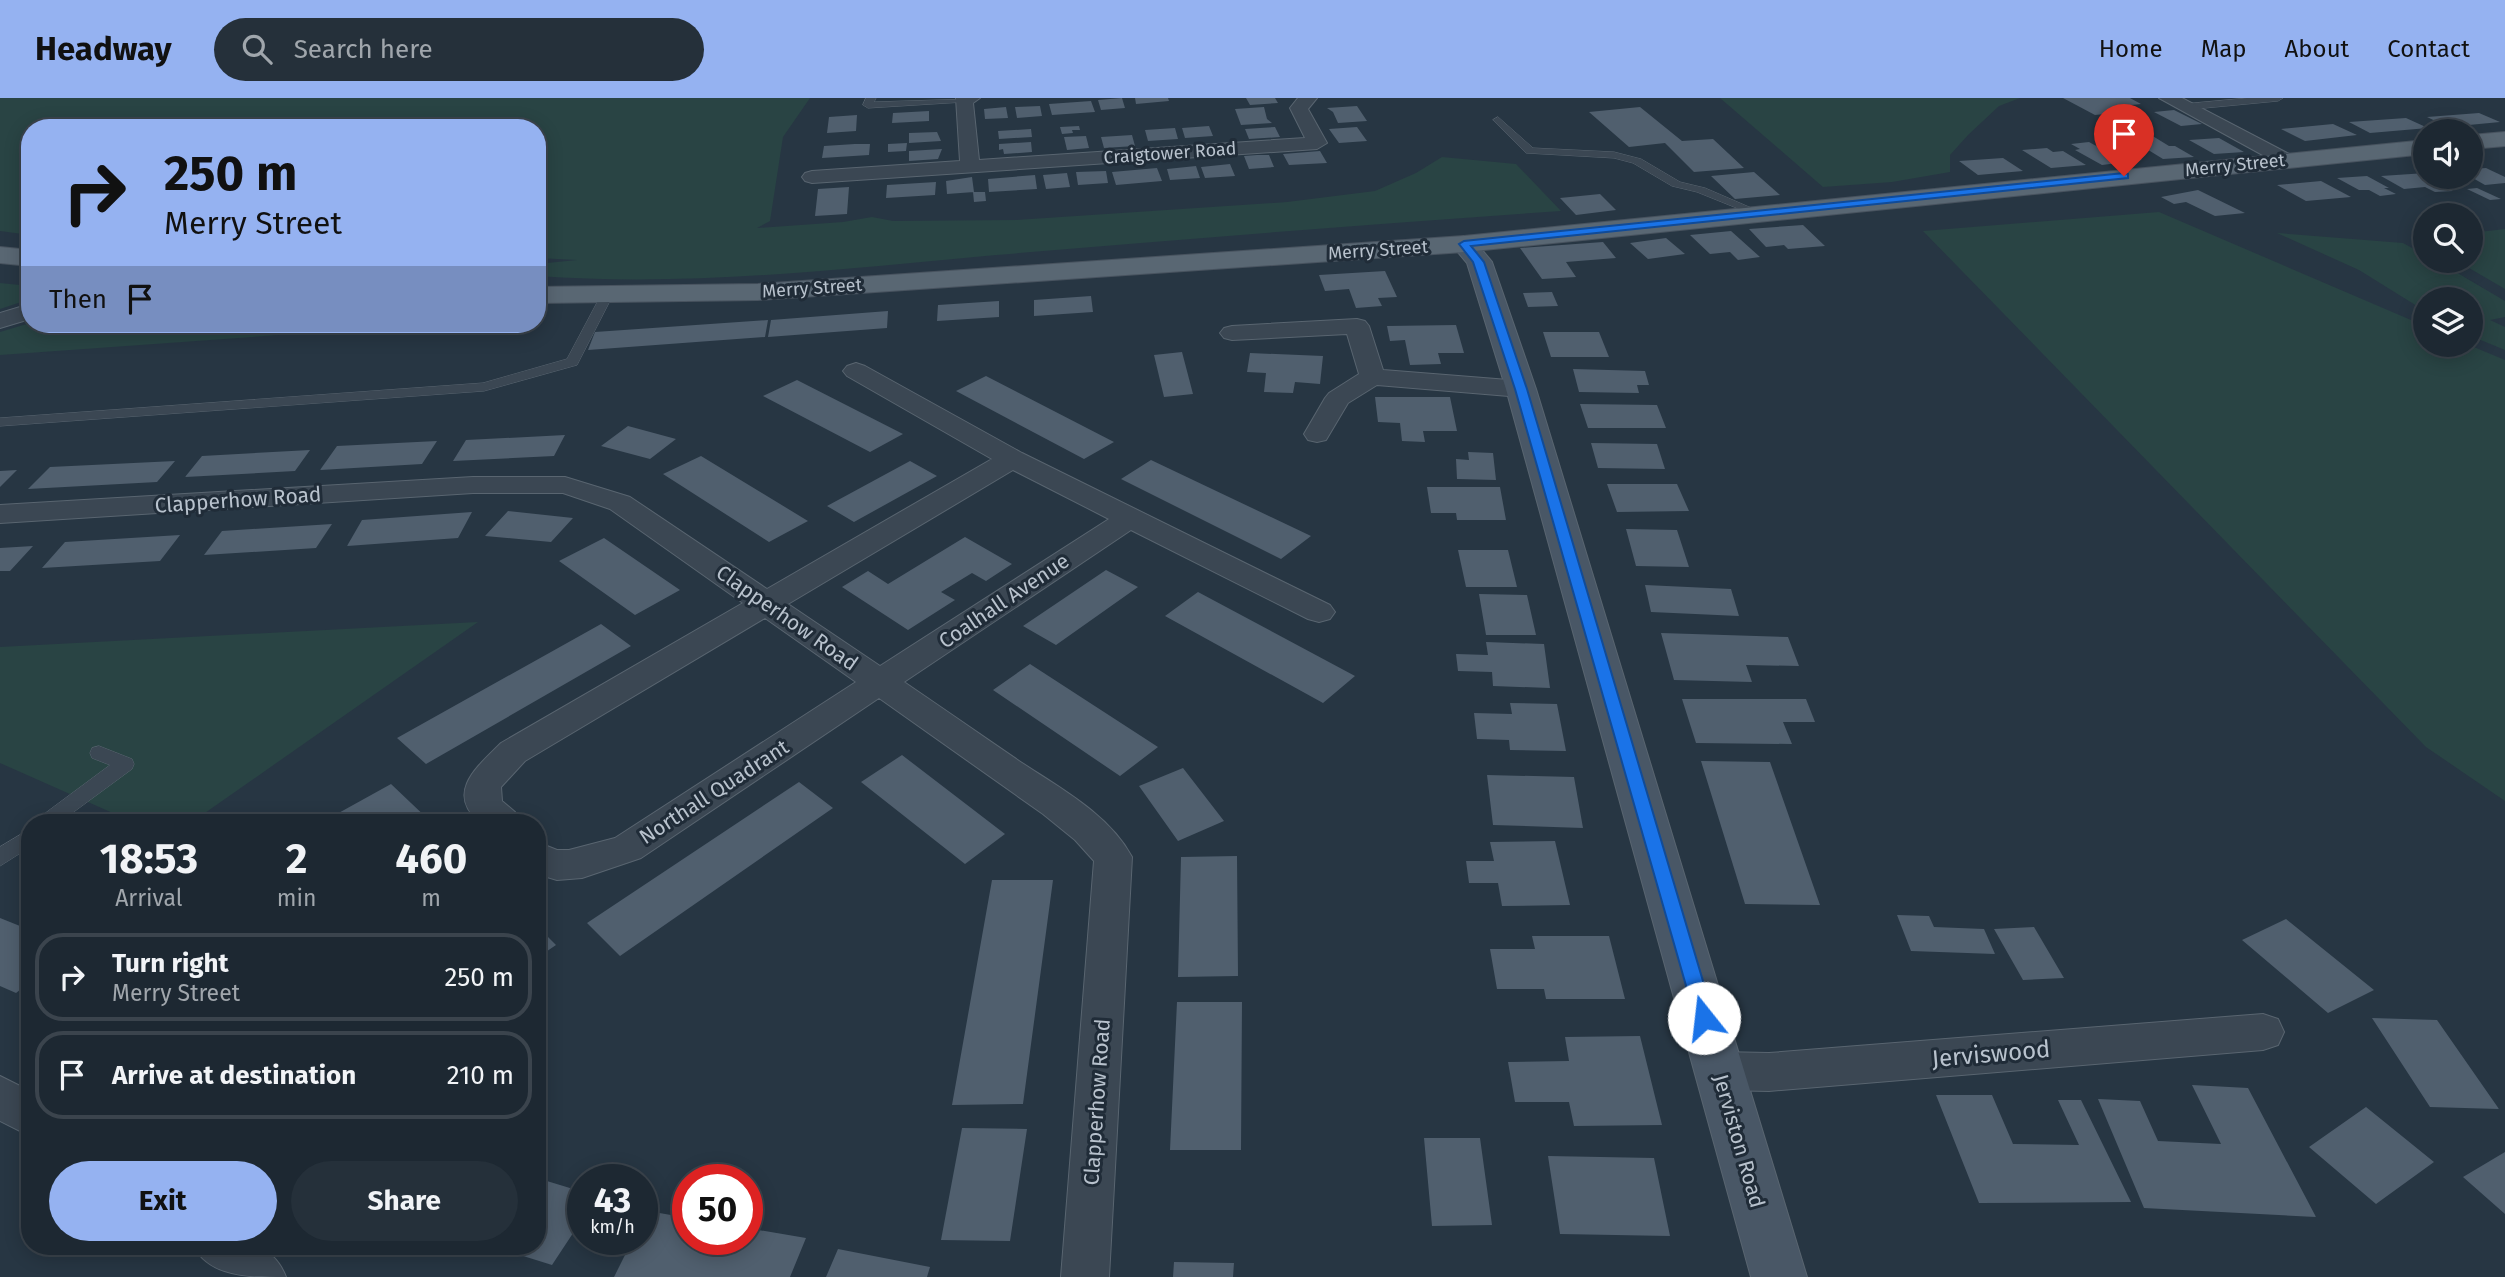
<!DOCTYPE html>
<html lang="en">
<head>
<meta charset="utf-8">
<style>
  :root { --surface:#1d2832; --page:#25303a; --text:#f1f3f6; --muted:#a0a6ac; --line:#3b444d; --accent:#95b2f1 }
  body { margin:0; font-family:"Fira Sans",sans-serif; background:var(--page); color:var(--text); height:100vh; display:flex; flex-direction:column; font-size:26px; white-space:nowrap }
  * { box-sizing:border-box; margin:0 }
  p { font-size:23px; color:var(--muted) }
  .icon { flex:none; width:38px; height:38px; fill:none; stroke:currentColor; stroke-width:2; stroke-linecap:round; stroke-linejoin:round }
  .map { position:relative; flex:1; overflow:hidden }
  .sheet { position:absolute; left:21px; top:716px; width:525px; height:441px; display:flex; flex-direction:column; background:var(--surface); border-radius:28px; box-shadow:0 4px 18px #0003,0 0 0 2px var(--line) }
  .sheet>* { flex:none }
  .top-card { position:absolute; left:21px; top:21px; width:525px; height:214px; border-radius:28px; box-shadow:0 4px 18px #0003,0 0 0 2px var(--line); background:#95b2f1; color:#111; overflow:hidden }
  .tools { position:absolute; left:2413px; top:21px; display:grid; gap:14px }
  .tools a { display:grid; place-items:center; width:70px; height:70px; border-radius:50%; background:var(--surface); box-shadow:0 4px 18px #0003,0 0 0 2px var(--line); font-size:35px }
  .speed { position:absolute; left:567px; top:1066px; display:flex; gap:14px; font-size:35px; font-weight:700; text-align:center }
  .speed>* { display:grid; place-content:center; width:91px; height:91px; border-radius:50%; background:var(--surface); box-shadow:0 4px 18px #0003,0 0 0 2px var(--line); line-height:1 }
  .speed small { font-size:18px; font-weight:400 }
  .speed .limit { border:10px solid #d22; background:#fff; color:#111 }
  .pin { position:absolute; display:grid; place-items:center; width:60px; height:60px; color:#fff; margin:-72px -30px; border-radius:50% 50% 50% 0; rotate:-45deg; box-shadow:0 0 7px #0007 }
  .pin .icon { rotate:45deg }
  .me { position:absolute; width:77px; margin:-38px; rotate:344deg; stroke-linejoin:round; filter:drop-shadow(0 0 5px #0008) }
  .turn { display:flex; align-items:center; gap:24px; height:147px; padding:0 28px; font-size:32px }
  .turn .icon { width:91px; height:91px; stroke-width:2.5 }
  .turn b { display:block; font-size:49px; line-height:60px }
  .then { display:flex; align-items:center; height:66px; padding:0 28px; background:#0003; gap:14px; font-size:26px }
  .eta { display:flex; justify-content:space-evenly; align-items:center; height:119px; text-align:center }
  .eta b { font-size:42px; font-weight:700; line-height:49px }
  .button { display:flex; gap:14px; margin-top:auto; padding:14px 28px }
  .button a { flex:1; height:80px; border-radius:42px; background:var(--accent); color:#111; font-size:28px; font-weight:700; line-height:80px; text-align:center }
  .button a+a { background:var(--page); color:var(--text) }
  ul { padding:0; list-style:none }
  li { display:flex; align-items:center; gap:21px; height:88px; margin:0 14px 10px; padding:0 14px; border:4px solid var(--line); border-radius:28px }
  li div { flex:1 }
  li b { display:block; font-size:26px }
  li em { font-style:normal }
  header { display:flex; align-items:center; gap:42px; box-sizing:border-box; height:98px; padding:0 35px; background:var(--accent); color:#111 }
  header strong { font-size:33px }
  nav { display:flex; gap:38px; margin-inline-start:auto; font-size:24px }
  .search { width:490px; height:63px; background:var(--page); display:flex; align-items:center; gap:18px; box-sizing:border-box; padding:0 24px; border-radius:38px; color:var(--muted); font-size:26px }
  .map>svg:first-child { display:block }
  .green { fill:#294444 }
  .building { fill:#505f6e }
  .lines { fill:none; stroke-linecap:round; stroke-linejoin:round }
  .lane-casing { stroke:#596570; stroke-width:1 }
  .street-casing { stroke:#596570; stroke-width:2 }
  .secondary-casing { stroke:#596570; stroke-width:2 }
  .primary-casing { stroke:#48535f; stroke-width:2 }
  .lane { fill:#3b4753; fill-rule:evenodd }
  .street { fill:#3b4753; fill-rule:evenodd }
  .secondary { fill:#495766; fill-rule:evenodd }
  .primary { fill:#596773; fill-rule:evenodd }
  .route { fill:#1a73e8; stroke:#114b97; stroke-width:2 }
  .labels { text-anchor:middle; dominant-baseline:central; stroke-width:6; stroke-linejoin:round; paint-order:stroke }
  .far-street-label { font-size:18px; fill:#b8c2cd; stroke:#202c38 }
  .street-label { font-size:21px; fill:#b8c2cd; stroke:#202c38 }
  .near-street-label { font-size:24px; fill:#b8c2cd; stroke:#202c38 }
</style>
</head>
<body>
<header>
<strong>Headway</strong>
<div class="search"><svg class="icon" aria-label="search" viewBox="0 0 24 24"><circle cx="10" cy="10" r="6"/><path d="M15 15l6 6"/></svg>Search here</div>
<nav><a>Home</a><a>Map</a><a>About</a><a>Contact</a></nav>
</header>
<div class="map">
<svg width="2505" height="1179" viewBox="0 0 2505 1179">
  <rect width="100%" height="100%" fill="#273643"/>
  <!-- green -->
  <path class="green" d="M0 0H810L783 39 770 123 757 130 843 124 872 119 893 123 1015 122 1287 104 1375 93 1416 75 1442 59 1516 66 1561 113C1373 126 1185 141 996 157 843 171 691 189 537 178V166L577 162 537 160V30H30V137L0 133Z
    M1720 0H2020L1999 8 1968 37 1950 57V74L1892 84 1823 89Z
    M2159 114 2425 228 2426 247H2469L2505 262V703L2426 649 1923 133Z
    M2505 131V191L2457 163H2471V135Z
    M2277 135 2403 145 2425 157 2426 163H2437L2505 203V219L2490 222 2505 229V252L2471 238V201H2426L2425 213 2359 172Z
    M0 185 30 188V201L0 211Z
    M30 225V226H433L0 257V234Z
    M478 524 192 724H133L0 665V549Z"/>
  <!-- building -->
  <path class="building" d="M1122 0 1125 10 1101 12 1098 2Z
    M1135 0H1168L1169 3 1136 6Z
    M1246 0H1275L1278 5 1250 7Z
    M2063 0H2130L2141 6 2123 8 2134 13 2095 17Z
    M1091 3 1095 14 1052 17 1049 6Z
    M1040 8 1042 18 1017 20 1015 9Z
    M1357 8 1367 23 1338 25 1333 14 1327 10Z
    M1006 9 1008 20 985 21 984 11Z
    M1264 9 1267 21 1272 25 1241 27 1235 11Z
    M1640 9 1682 43 1713 41 1744 70 1694 74 1665 45 1629 49 1589 14Z
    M2174 12 2202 26 2181 28 2154 14Z
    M929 13V23L892 25 893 15Z
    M2479 15 2500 24 2448 29 2427 19Z
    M857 17 856 33 827 35 829 19Z
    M2406 20 2428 30 2370 35 2349 24Z
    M2333 26 2357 37 2305 43 2281 31Z
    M1079 28 1080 32H1072L1073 35 1062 36 1060 29Z
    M1209 28 1213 38 1185 40 1182 30Z
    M1275 29 1280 39 1249 41 1245 31Z
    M1357 29 1367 43 1339 45 1329 31Z
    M1175 30 1178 41 1148 43 1145 32Z
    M1031 31 1032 39 999 41 998 33Z
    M937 34 941 43 909 45V35Z
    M1132 37 1135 48 1104 50 1101 39Z
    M2151 37 2169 48H2175L2194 59 2163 61 2127 39Z
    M1086 38 1089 50 1067 52 1064 39Z
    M2219 40 2244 54 2214 56 2189 42Z
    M1031 44 1032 54 1004 56 1003 51 999 52V46Z
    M2089 44 2100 50 2116 48 2142 62 2102 67 2075 52 2080 51 2071 46Z
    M907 45 906 53 888 54V46Z
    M855 46H870L869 57 822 60 824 48Z
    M2047 50 2053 54 2063 53 2086 67 2051 70 2022 52Z
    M942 51 938 61 909 63V53Z
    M1320 53 1327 65 1289 67 1283 56Z
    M1257 57H1269L1274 69 1249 71 1244 58Z
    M2003 60 2023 73 1978 77 1959 63Z
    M1230 66 1235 78 1205 80 1201 69Z
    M1196 68 1200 80 1170 82 1167 71Z
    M1157 70 1162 83 1116 87 1112 74Z
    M2486 70 2505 79V85L2485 87 2471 79V71Z
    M1106 73 1108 85 1078 87 1076 74Z
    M1754 74 1780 97 1735 101 1711 78Z
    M1067 75 1070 89 1046 91 1043 77Z
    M2426 75V79H2445L2460 87 2443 88 2453 93 2435 94 2425 89 2404 91 2381 78Z
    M1035 77 1037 91 989 94 988 81Z
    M2367 78 2389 90H2384L2396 96 2380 98 2369 92H2359L2337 80Z
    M972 79 974 94 947 96 946 83Z
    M2321 83 2351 99 2306 103 2277 87Z
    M936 84 935 97 886 100 887 87Z
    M849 89 847 116 815 118 818 91Z
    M2477 90 2501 101 2490 102 2467 91Z
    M2198 92 2245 115 2215 118 2186 104 2174 106 2161 99Z
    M973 94H985L986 103 974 104Z
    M1600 96 1616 112 1576 117 1560 100Z
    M1803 127 1825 148 1788 151 1784 147 1766 149 1749 131Z
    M1731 133 1760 159 1738 162 1730 154 1710 156 1690 137Z
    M1666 140 1685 156 1648 161 1630 145Z
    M1603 144 1616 160 1566 164 1576 179 1542 181 1520 150Z
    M1385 173 1397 199 1378 200 1382 208 1356 210 1349 191 1325 193 1319 177Z
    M1552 194 1558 208 1528 209 1523 195Z
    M1091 198 1093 214 1034 218V202Z
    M999 203V219L937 223 938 207Z
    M888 213 887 230 768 239 771 222Z
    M768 222 765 239 588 252 595 234Z
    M1456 227 1464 255H1438L1441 266 1410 267 1405 242 1390 243 1387 228Z
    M1543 234H1599L1609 259H1551Z
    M1182 254 1193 296 1164 299 1154 257Z
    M1250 255 1323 258 1320 286 1295 284 1293 295 1264 294 1266 275 1247 274Z
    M1573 271 1645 273 1649 287H1637L1639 295 1579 294Z
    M986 278 1114 344 1084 361 956 293Z
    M797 282 903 336 870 354 763 298Z
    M1375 299H1450L1457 333H1423L1425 344 1402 343 1400 325 1378 324Z
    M1580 306 1657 307 1666 330H1588Z
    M628 328 676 341 650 361 601 348Z
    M565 337 554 358 453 363 466 342Z
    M437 343 422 366 320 372 337 348Z
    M1591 345 1657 346 1665 371 1598 370Z
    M310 352 295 373 185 379 202 358Z
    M1468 354 1493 355 1496 382 1457 381 1456 361 1469 362Z
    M701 358 808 423 769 444 663 376Z
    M1151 362 1311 438 1281 461 1121 381Z
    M175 363 157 384 28 391 50 369Z
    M910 363 937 378 854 424 827 408Z
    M17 372 0 389V373Z
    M1607 386H1677L1689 413 1617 414Z
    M1427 389H1500L1506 422H1457L1456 415H1431Z
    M508 413 573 420 551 444 485 438Z
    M472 414 458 440 347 448 362 422Z
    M332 426 316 450 204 457 222 433Z
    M1626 431 1677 432 1689 469 1636 468Z
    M180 437 160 463 42 470 65 444Z
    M965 439 1012 466 986 483 972 475 941 494 955 502 908 532 842 489 868 473 888 486Z
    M604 440 680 492 635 517 559 463Z
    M33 448 10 473H0V450Z
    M1458 452H1508L1517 489H1466Z
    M1106 472 1138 489 1056 547 1023 528Z
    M1645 487 1731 491 1739 518 1651 514Z
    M1198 494 1355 578 1323 605 1165 518Z
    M1479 496 1527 497 1536 537H1486Z
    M601 526 631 548 426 666 397 640Z
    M1661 535 1788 539 1799 568 1746 567 1752 584 1674 582Z
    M1486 544 1544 546 1550 590 1493 588 1492 574 1458 573 1456 556 1488 557Z
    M1030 566 1158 649 1120 678 993 592Z
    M1682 601H1806L1815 624H1783L1792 646 1696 645Z
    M1510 605 1557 606 1566 653 1510 652 1509 642 1477 641 1474 615 1512 616Z
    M902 657 1005 736 965 766 861 684Z
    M1701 663 1770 664 1820 807 1745 806Z
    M1183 670 1224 723 1178 743 1139 688Z
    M1487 677 1574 679 1583 730 1493 727Z
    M799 684 833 710 620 858 587 825Z
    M391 686 431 724H342L335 717Z
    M1555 743 1570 807 1502 808 1498 785H1469L1466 763H1494L1490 744Z
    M1237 758 1238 878 1178 879 1181 759Z
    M992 782H1053L1023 1006 952 1007Z
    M1897 817 1929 818 1934 829 1984 831 1995 856 1911 853Z
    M0 820 30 832V884L16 895 0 888Z
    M2286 821 2374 892 2328 915 2242 842Z
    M537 828 556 847 537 860Z
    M2034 829 2064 880 2023 882 1994 831Z
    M1532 838H1609L1625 901H1546L1544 891H1497L1490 851H1535Z
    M1177 904H1242L1241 1052H1170Z
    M2372 920 2437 922 2499 1011 2430 1009Z
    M1640 938 1662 1027 1574 1028 1569 1004H1515L1508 964 1569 963 1565 939Z
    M2192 987 2248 990 2316 1119 2144 1110 2098 1001 2140 1003 2158 1043 2221 1046Z
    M1936 997H1992L2013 1046 2079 1047 2058 1002H2081L2131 1104 1979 1105Z
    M2366 1009 2434 1064 2376 1106 2309 1049Z
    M962 1030 1027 1031 1010 1143 941 1142Z
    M1424 1040H1480L1492 1127 1432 1128Z
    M2505 1054V1116L2463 1079Z
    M1548 1058 1654 1060 1670 1138 1560 1136Z
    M537 1080 583 1094V1120L552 1167 494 1149 537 1148Z
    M648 1113 688 1120V1141H747V1130L806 1140 790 1179H614L633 1141H642V1123Z
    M838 1151 930 1169 927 1179H826Z
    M1174 1164 1234 1165 1233 1179H1173Z"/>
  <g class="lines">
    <defs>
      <path id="lane" d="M866 0H876L874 4 969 1 964 4 868 10 863 7Z
        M2248 0H2283L2278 3 2184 12 2179 9 2184 6Z
        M1498 19 1533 50 1614 54 1641 61 1680 84 1705 90 1763 115 1754 117 1697 94 1672 88 1633 65 1614 60 1526 55 1493 22Z
        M607 193 613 197 577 267 484 293 0 328V320L483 285 567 261 601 197Z
        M99 648 132 661 134 666 132 671 60 724H38L40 719 110 667 92 660 90 655 92 650Z
        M30 731V749L0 768V749Z"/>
      <path id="street" d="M956 0H980L973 5 979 62 1305 40 1290 10 1298 0H1317L1308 11 1327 45 1317 51 812 85 805 83 802 79 805 75 812 73 960 63Z
        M2159 0H2182L2293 58 2296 62 2286 68 2279 66Z
        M30 206V221L0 230V215Z
        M1357 221 1365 223 1369 228 1383 272 1521 283 1530 286 1534 291 1530 296 1521 299 1377 287 1348 305 1326 342 1317 344 1308 342 1304 336 1325 300 1329 295 1359 276 1347 236 1232 242 1224 240 1220 235 1224 230 1232 228Z
        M856 265 865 268 1022 355 1330 507 1335 514 1330 521 1319 524 1308 521 1131 432 904 584C942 610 980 636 1019 663 1058 689 1109 716 1132 759L1109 1179H1061L1094 763 1075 742 1043 716 879 600 641 760 582 780 557 782 537 776V744L557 752H569L615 740 856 584 765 520 525 663 501 689 502 703 515 714 520 724H479C445 694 478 668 501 645L743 505 610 411 563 395H473L0 425V407L473 379H565L630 399 767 491 992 361 847 278 843 273 847 268ZM1013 372 1109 421 880 568 788 506Z
        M2263 916 2278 921 2284 934 2278 947 2263 952 1769 993 1719 992 1704 987 1697 973 1704 959 1719 954 1769 955Z
        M0 978 30 993V1038L0 1023Z
        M193 1148C233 1148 269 1136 286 1179 247 1179 211 1179 193 1148Z"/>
      <path id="secondary" d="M1464 138 1473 141 1492 164 1536 291 1807 1179H1751L1506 291 1467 165 1451 146 1455 141Z"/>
      <path id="primary" d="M2505 34V48L2471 51V37Z
        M2426 42V56L1464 154 758 202 537 205V189L758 186 1464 138Z
        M0 149 30 152V168L0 165Z"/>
    </defs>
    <!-- lane casing -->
    <use href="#lane" class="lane-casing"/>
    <!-- street casing -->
    <use href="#street" class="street-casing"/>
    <!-- secondary casing -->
    <use href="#secondary" class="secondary-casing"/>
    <!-- primary casing -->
    <use href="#primary" class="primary-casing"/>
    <!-- lane -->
    <use href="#lane" class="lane"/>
    <!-- street -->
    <use href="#street" class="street"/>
    <!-- secondary -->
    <use href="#secondary" class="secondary"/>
    <!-- primary -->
    <use href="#primary" class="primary"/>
  </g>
  <!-- route -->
  <path class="route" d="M2124 75 2128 76V80L1471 148 1484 164 1527 291 1714 920 1711 926 1704 929 1697 926 1515 291 1473 164 1459 146 1464 143Z"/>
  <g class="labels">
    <!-- far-street labels -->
    <g class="far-street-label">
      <text transform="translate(1170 55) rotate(-4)">Craigtower Road</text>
      <text transform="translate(2235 67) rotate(-6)">Merry Street</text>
      <text transform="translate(1378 152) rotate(-4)">Merry Street</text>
      <text transform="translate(812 190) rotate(-4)">Merry Street</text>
    </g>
    <!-- street labels -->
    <g class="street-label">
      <text transform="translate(238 402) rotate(-4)">Clapperhow Road</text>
      <text transform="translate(1004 503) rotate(-34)">Coalhall Avenue</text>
      <text transform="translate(787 520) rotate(35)">Clapperhow Road</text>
      <text transform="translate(714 694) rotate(-33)">Northall Quadrant</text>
      <text transform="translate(1097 1004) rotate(-86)">Clapperhow Road</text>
      <text transform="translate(1739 1043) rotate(74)">Jerviston Road</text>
    </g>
    <!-- near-street labels -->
    <g class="near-street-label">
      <text transform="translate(1991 956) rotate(-5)">Jerviswood</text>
    </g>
  </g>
</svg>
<div class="tools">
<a><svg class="icon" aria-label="sound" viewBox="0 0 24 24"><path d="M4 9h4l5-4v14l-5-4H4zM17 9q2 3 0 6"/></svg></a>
<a><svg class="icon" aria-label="search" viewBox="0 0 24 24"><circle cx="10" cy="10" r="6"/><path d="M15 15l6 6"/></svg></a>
<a><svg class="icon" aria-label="layers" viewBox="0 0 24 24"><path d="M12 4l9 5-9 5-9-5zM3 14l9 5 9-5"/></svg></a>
</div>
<div class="speed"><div>43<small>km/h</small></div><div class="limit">50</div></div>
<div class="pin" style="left:2124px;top:78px;background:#d93025"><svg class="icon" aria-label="arrive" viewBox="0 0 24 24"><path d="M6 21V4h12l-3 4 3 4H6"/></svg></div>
<svg class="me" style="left:1704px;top:920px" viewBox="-20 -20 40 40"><circle r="19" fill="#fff"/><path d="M0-13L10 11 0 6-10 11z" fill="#1a73e8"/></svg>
<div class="top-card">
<div class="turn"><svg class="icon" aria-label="right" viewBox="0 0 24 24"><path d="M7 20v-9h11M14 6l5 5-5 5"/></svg><div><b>250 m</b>Merry Street</div></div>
<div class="then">Then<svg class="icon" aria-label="arrive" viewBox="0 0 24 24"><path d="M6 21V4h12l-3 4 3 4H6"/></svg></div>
</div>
<section class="sheet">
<div class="eta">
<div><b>18:53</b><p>Arrival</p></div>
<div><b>2</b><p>min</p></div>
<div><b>460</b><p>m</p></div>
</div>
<ul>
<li><svg class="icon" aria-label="right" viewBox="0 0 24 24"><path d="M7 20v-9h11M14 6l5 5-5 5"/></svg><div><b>Turn right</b><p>Merry Street</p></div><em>250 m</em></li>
<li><svg class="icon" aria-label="arrive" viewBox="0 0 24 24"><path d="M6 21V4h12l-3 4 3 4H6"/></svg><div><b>Arrive at destination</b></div><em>210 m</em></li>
</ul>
<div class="button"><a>Exit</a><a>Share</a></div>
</section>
</div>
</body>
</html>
